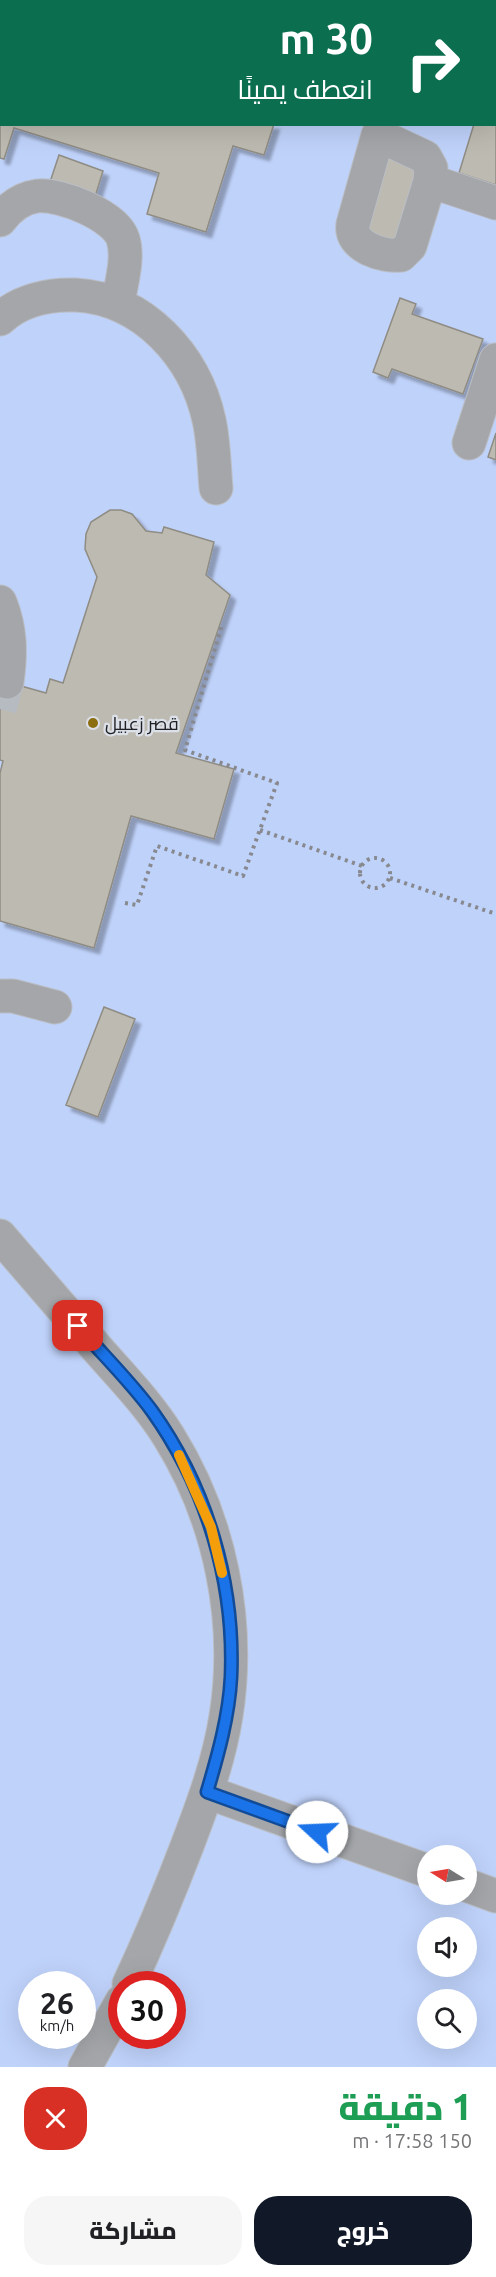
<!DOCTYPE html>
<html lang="ar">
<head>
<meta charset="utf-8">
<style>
  :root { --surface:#fff; --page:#f6f6f6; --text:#202124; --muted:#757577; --accent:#111827 }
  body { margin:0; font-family:Ubuntu,Cairo,sans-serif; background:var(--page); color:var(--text); direction:rtl; height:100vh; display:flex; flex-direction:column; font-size:22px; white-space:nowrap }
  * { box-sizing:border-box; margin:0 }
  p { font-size:20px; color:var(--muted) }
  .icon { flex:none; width:33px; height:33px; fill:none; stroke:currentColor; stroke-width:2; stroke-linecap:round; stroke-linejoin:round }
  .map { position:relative; height:2067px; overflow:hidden; direction:ltr }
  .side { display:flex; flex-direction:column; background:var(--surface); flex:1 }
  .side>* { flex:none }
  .hud { position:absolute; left:0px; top:0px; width:496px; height:126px; box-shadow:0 6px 24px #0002; direction:rtl; background:#0b6e4f; color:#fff; overflow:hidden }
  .needle { width:39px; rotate:281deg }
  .buttons { position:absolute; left:417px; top:1845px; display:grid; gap:12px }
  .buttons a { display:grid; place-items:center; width:60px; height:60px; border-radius:50%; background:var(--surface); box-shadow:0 6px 24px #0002; font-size:30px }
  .speed { position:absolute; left:18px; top:1971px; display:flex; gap:12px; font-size:30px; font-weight:700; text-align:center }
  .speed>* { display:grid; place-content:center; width:78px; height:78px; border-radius:50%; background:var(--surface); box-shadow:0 6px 24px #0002; line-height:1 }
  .speed small { font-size:15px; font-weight:400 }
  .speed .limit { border:9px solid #d22; background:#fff; color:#111 }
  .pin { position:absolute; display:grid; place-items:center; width:51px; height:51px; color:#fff; margin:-26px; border-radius:12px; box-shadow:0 3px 9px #0006 }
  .me { position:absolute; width:66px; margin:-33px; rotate:290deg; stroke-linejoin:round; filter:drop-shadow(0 0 4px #0008) }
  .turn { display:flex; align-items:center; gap:21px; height:126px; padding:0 24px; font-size:27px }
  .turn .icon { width:78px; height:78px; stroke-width:2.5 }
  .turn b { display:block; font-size:42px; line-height:51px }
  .round { display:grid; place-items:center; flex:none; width:63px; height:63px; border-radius:24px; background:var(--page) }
  .overview { display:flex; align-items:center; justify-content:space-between; height:102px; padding:0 24px }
  h1 { font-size:36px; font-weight:800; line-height:45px; color:#1e9e55 }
  .primary-button { display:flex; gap:12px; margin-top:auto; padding:12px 24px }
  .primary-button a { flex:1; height:69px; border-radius:24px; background:var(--accent); color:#fff; font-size:24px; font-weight:800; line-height:69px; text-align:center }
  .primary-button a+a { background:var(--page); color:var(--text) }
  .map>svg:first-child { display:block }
  .green { fill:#bfd2fa; fill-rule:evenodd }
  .building { fill:#bdbab1; stroke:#8f8c84; stroke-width:1.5; filter:url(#shadow) }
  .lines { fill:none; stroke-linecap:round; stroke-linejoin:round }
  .minor-tunnel { stroke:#b6bac1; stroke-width:33; stroke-dasharray:33 16; stroke-linecap:butt }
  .minor-casing { stroke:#babec5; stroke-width:35 }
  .path { stroke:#87898f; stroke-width:4; stroke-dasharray:3 4.5; stroke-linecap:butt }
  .minor { stroke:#a4a6aa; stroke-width:33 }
  .route-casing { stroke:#114b97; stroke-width:15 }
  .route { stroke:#1a73e8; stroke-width:10 }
  .slow { stroke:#f59e0b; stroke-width:10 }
  .poi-dot { fill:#8c6e11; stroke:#dce0e8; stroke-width:2 }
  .labels { text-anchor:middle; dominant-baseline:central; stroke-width:4.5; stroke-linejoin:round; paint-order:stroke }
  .poi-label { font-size:18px; fill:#202124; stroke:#dce0e8; text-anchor:start }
</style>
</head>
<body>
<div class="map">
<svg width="496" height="2067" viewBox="0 0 496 2067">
  <defs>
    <filter id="shadow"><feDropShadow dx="5.5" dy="5.5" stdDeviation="1.5" flood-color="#0004"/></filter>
  </defs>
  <rect width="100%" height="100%" fill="#dce0e8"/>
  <!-- green -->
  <path class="green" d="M0 0H496V2067H0ZM2 2H495V124H2ZM428 1856H466V1894H428ZM428 1928H466V1966H428ZM32 1984H82V2036H32ZM122 1984H172V2036H122ZM428 2000H466V2038H428Z"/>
  <!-- building -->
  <path class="building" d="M0 0H197L2 2V124H274L264 155 233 146 206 232 147 214 159 173 14 128 4 159 0 158Z
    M210 0H312L210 2Z
    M495 72 496 73V185L459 173 474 124H495Z
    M375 149 429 164 402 249 353 236Z
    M59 155 103 171 95 197 50 182Z
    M400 298 416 304 412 314 483 339 463 394 392 369 388 378 373 372Z
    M496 433V460L488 457Z
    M110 510H121L132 514 146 531 162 533 164 527 214 542 206 575 230 595 176 753 234 769 214 839 131 816 94 948 0 921V773L3 761 0 760V680L46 693 50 679 63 683 97 577 85 549 86 534 91 522Z
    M104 1007 135 1019 98 1117 66 1105Z"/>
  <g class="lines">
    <!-- minor-tunnel -->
    <path class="minor-tunnel" d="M0 709 7 682"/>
    <defs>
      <path id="minor" d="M425 2 426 0
        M378 135 425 157 431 168 430 181 410 246 401 255C383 257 349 247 353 224Z
        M430 181 496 203
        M0 220C10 207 21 198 37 196 60 193 116 216 123 239 129 258 121 284 118 303
        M0 319C20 300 49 294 76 295 144 299 195 356 209 420 214 442 214 466 216 488
        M469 443 496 360
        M0 602C11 629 11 654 7 682
        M0 996H13L55 1007
        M0 1236C34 1275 67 1314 101 1353 125 1380 150 1406 169 1437 220 1519 241 1621 226 1716 219 1761 203 1804 187 1846 169 1893 150 1939 129 1984
        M207 1792 428 1871
        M466 1885 496 1896
        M85 2067 122 2001"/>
    </defs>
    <!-- minor casing -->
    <use href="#minor" class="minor-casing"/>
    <!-- path -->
    <path class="path" d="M260 830 362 866
      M360 873a15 15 0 1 1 30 0a15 15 0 1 1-30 0Z
      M390 878 496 914
      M125 903 137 905 157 846 243 876 277 783 185 750 222 625"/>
    <!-- minor -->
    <use href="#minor" class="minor"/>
  </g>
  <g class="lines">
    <defs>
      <path id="route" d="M78 1326C102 1354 130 1381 152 1411 207 1488 235 1583 231 1677 229 1716 218 1755 207 1792L317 1832"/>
    </defs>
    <!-- route casing -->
    <use href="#route" class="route-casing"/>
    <!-- route -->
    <use href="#route" class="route"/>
    <!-- slow -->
    <path class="slow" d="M179 1455 211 1527 222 1573"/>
  </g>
  <!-- markers -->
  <circle class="poi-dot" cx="93" cy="723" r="6"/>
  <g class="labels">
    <!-- poi labels -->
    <g class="poi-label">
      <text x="105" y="723">قصر زعبيل</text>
    </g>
  </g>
</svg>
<div class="buttons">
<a><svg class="needle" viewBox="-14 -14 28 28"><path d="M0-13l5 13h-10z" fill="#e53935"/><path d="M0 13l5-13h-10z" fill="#757577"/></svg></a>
<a><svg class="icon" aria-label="sound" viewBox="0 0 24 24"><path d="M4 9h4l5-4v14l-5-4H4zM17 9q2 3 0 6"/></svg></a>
<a><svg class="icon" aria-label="search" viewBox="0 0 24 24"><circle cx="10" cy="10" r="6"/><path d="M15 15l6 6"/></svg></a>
</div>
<div class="speed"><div>26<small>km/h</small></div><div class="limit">30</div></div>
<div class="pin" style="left:78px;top:1326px;background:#d93025"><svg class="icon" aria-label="arrive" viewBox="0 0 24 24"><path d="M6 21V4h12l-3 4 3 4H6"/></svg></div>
<svg class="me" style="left:317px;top:1832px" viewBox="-20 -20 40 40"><circle r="19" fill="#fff"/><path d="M0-13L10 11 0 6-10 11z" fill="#1a73e8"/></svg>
<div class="hud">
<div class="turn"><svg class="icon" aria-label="right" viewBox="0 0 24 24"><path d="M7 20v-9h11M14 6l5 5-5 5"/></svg><div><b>30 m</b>انعطف يمينًا</div></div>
</div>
</div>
<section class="side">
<div class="overview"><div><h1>1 دقيقة</h1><p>150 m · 17:58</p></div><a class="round" style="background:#d93025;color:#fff"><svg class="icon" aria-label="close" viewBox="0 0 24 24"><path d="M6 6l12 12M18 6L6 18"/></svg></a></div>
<div class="primary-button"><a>خروج</a><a>مشاركة</a></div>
</section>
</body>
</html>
